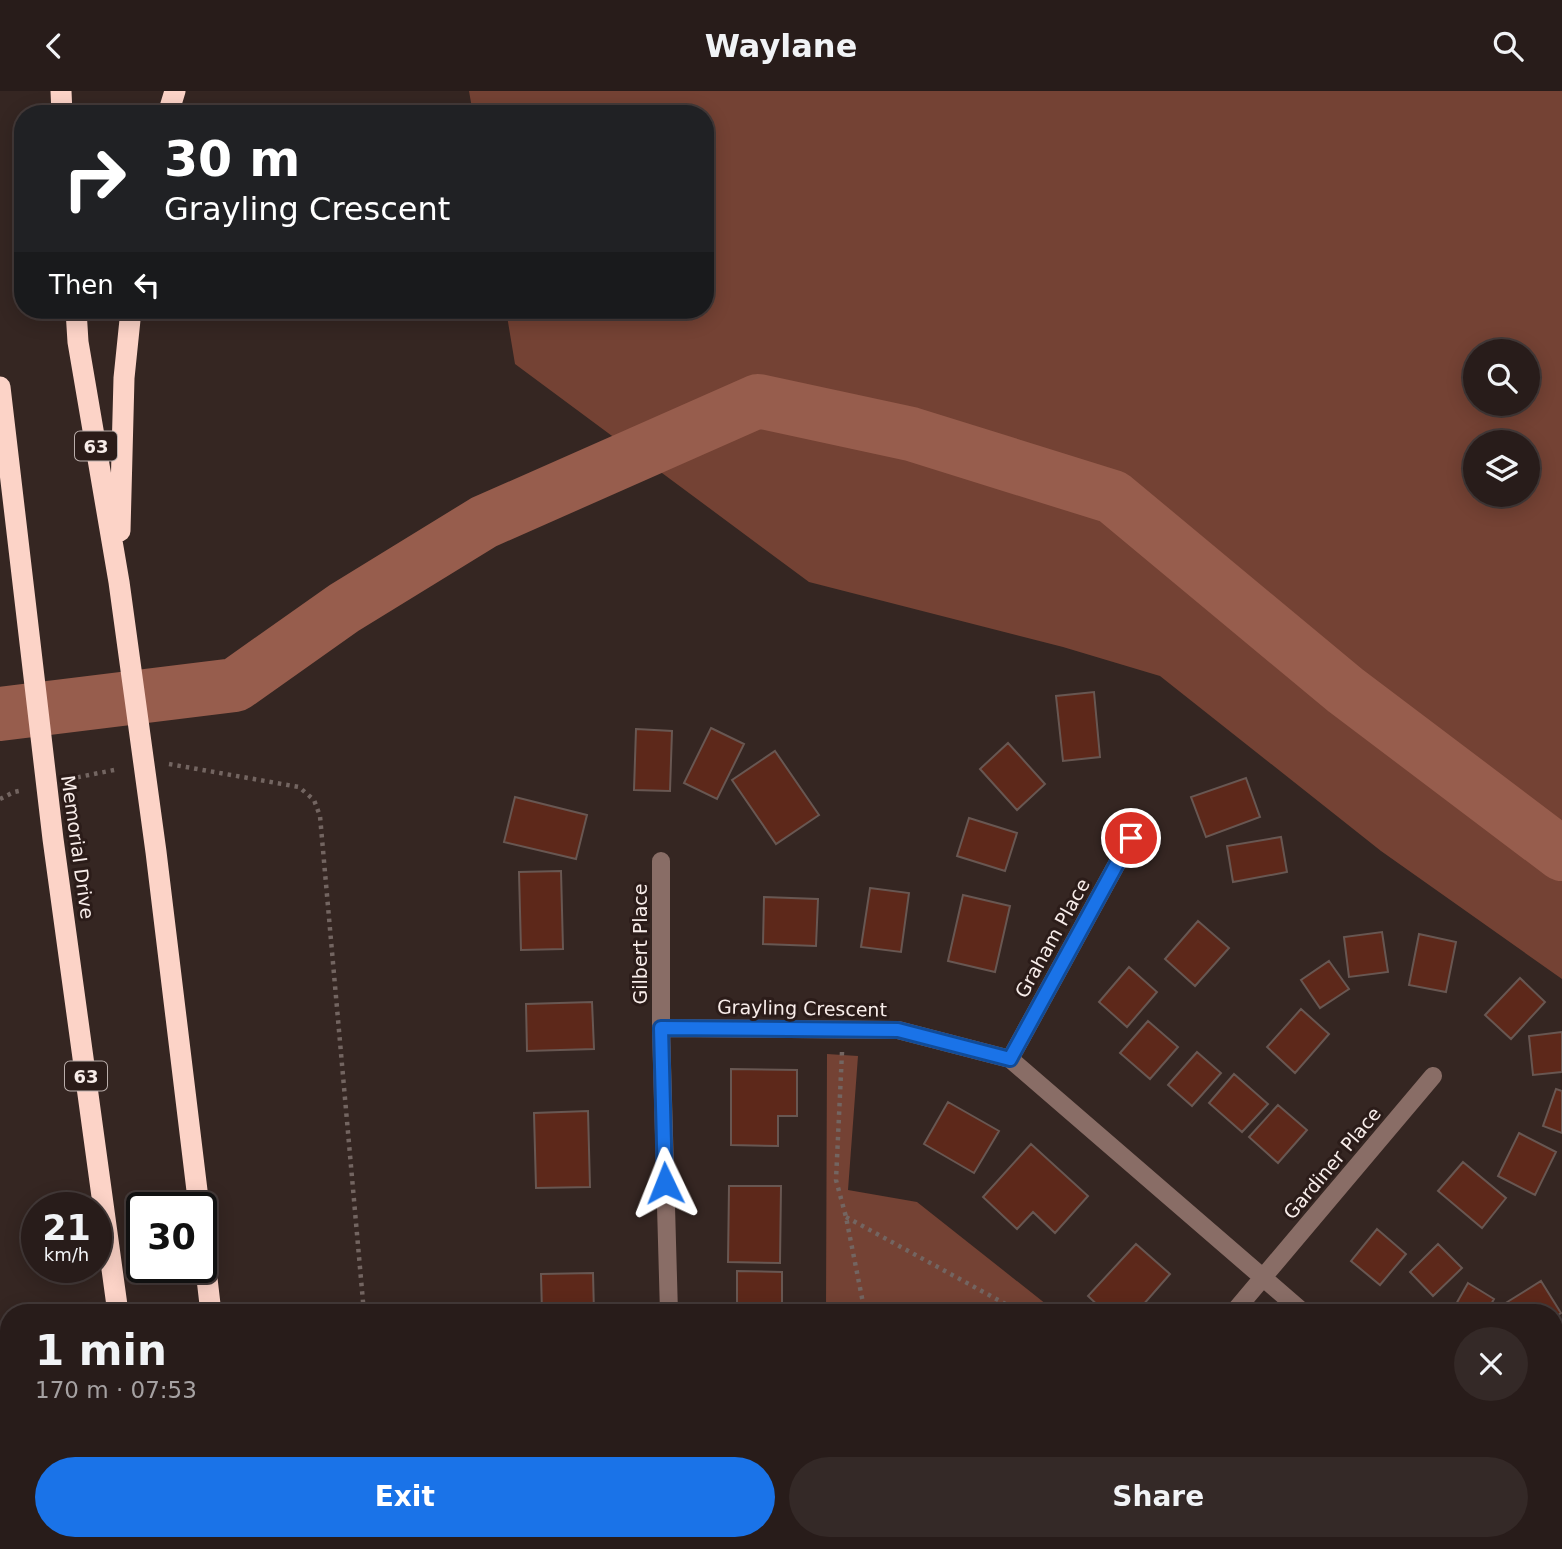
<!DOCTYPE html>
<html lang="en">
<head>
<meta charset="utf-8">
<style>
  :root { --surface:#281c1a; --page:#342927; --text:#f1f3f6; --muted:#a5a1a2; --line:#443a39; --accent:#1a73e8 }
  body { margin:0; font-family:"DejaVu Sans",sans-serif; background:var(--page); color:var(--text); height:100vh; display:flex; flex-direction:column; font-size:26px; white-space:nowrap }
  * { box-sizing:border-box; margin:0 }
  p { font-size:23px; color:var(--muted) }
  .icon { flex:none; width:38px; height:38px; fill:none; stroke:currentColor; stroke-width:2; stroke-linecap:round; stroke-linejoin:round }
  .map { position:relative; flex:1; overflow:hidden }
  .panel { position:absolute; left:0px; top:1213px; width:1563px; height:247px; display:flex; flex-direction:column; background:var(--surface); border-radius:28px 28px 0 0; box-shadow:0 4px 18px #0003,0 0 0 2px var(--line) }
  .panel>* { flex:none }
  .hud { position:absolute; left:14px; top:14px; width:700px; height:214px; border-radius:28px; box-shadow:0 4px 18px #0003,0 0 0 2px var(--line); background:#202124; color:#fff; overflow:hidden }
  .buttons { position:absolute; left:1463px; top:248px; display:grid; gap:14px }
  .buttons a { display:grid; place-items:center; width:77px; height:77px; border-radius:50%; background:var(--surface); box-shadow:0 4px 18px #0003,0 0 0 2px var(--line); font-size:35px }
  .speed { position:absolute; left:21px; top:1101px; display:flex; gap:14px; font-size:35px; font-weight:700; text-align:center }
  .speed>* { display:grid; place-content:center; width:91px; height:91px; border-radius:50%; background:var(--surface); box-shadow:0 4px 18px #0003,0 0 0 2px var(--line); line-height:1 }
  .speed small { font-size:18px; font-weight:400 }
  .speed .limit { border:4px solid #111; border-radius:10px; background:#fff; color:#111 }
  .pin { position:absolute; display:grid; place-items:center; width:60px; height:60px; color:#fff; margin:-30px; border:4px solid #fff; border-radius:50%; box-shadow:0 2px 7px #0007 }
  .me { position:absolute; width:77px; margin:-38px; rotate:358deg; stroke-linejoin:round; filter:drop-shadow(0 0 5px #0008) }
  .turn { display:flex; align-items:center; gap:24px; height:147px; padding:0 35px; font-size:32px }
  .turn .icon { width:91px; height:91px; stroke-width:2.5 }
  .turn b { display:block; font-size:49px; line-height:60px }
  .then { display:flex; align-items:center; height:66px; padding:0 35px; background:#0003; gap:14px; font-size:26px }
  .round { display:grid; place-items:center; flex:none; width:74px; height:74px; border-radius:37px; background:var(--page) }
  .summary { display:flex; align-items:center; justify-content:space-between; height:119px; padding:0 35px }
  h1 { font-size:42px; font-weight:700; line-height:52px }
  .action { display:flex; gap:14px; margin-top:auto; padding:14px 35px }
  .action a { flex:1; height:80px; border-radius:42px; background:var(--accent); color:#fff; font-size:28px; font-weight:700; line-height:80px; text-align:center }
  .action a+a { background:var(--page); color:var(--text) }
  header { display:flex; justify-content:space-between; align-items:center; height:91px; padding:0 35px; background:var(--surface); font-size:32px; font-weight:700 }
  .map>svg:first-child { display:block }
  .green { fill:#744234; fill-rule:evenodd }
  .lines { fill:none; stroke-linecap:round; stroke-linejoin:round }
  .river { stroke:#975d4d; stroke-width:54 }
  .building { fill:#5d281a; stroke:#685752; stroke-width:2 }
  .path { stroke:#736561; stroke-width:4.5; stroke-dasharray:3.5 5; stroke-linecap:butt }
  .minor { stroke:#896d66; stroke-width:18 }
  .highway { stroke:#fcd3c7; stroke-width:21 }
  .route-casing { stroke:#114b97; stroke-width:18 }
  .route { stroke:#1a73e8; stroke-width:12 }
  .labels { text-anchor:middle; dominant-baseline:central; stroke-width:6; stroke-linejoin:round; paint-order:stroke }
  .shield { fill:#2b1c19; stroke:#baaeab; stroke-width:2 }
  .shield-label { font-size:18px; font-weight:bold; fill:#f8edea }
  .street-label { font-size:19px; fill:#f8edea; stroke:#2b1c19 }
</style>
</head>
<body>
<header><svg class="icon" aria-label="back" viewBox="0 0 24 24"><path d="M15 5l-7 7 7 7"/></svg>Waylane<svg class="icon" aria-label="search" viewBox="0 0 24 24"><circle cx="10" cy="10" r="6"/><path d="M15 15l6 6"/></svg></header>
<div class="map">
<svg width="1562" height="1458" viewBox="0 0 1562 1458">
  <rect width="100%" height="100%" fill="#352622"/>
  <!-- green -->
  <path class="green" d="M469 0H1562V888L1381 760 1160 585 1063 556 809 491 515 273 506 219H705V23H473ZM1475 261H1528V313H1475ZM1475 352H1528V404H1475Z
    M827 963 858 965 848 1099 917 1111 1056 1221H826Z
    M853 1451H911L896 1458H856Z"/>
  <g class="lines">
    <!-- river -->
    <path class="river" d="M0 623 235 594 344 517 484 431 758 310 911 343 1113 406 1345 599 1562 763"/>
  </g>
  <!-- building -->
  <path class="building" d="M1094 601 1100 666 1063 670 1056 605Z
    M711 637 744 653 717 708 684 692Z
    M636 638 672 640 670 700 634 699Z
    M1008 652 1045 693 1017 719 980 678Z
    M775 660 819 724 776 753 732 689Z
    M1246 687 1260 726 1206 746 1191 706Z
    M515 706 587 724 576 768 504 751Z
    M969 727 1017 742 1005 780 957 765Z
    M1281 746 1287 781 1233 791 1227 755Z
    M561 780 563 858 521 859 519 781Z
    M870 797 909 802 901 861 861 856Z
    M963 804 1010 815 995 881 948 870Z
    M764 806 818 808 816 855 763 853Z
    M1198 830 1229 857 1195 895 1165 868Z
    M1382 841 1388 881 1349 886 1344 846Z
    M1419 843 1456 851 1446 901 1409 894Z
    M1329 870 1349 898 1320 917 1301 889Z
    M1129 876 1157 901 1127 936 1099 911Z
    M1520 887 1545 911 1511 948 1485 924Z
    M592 911 594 958 527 960 526 913Z
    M1301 918 1329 943 1295 982 1267 956Z
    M1148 930 1178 956 1150 988 1120 962Z
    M1562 941V981L1533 984 1529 945Z
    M1197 961 1221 982 1192 1015 1168 994Z
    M731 978 797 979V1025H778V1055L731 1054Z
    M1234 983 1268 1013 1242 1041 1209 1012Z
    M1556 998 1562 1000V1042L1543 1035Z
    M948 1011 999 1040 974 1082 924 1053Z
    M1278 1014 1307 1039 1278 1072 1249 1046Z
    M588 1020 590 1096 536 1097 534 1022Z
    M1519 1042 1556 1061 1535 1104 1498 1085Z
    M1031 1053 1088 1105 1055 1142 1033 1121 1017 1138 983 1106Z
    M1463 1071 1506 1107 1482 1137 1438 1100Z
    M729 1095H781L780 1172 728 1171Z
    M1377 1138 1406 1163 1380 1194 1351 1170Z
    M1136 1153 1170 1183 1136 1222H1106L1088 1205Z
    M1438 1153 1462 1177 1433 1205 1410 1181Z
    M737 1180 782 1181V1222H737Z
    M593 1182 594 1222H542L541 1183Z
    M1541 1190 1561 1222 1554 1227V1222H1509L1504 1213Z
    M1468 1192 1494 1208 1486 1222H1451Z
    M1562 1389V1433L1554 1437V1393Z
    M545 1451H602L604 1458H547Z
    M751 1451H818L820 1458H753Z
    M1202 1451H1222L1215 1458H1210Z
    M1232 1451H1274L1276 1453 1271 1458H1225Z
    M1375 1451H1436L1431 1458H1384Z
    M1490 1451H1526L1528 1458H1492Z"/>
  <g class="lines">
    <!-- path -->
    <path class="path" d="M169 673 299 696 314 709 320 725 364 1222
      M69 688 119 678
      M0 708 14 701 23 699
      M842 961 836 1089 846 1126 865 1222
      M846 1126 1022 1222
      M385 1451V1458"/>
    <!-- minor -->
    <path class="minor" d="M661 770V937L669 1222
      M661 937 898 939 1010 968 1304 1222
      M1010 968 1131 747
      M1233 1222 1433 985
      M1554 1314 1562 1310
      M675 1451 677 1458
      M1091 1451 1097 1458
      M983 1458 996 1451"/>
    <!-- highway -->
    <path class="highway" d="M61 0 62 23
      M168 23 175 0
      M76 219 78 251 119 491 156 761 199 1116
      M0 296 53 748 118 1222
      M120 440 124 287 131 219
      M201 1136 211 1222
      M148 1451 149 1458
      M239 1451 240 1458"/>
  </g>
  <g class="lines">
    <defs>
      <path id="route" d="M665 1092 661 937 898 939 1010 968 1131 747"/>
    </defs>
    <!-- route casing -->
    <use href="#route" class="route-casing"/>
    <!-- route -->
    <use href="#route" class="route"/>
  </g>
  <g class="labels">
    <!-- shield labels -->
    <g class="shield">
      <rect x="75" y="340.5" width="42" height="29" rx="5"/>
      <rect x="65" y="970.5" width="42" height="29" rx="5"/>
    </g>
    <g class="shield-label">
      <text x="96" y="355">63</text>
      <text x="86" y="985">63</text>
    </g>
    <!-- street labels -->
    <g class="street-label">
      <text transform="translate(78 756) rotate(82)">Memorial Drive</text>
      <text transform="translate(1052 847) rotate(-61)">Graham Place</text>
      <text transform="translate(640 853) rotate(-90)">Gilbert Place</text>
      <text transform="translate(802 917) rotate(1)">Grayling Crescent</text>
      <text transform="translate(1332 1072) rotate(-50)">Gardiner Place</text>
    </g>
  </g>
</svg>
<div class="buttons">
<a><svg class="icon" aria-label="search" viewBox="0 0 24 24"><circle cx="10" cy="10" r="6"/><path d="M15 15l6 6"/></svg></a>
<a><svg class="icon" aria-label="layers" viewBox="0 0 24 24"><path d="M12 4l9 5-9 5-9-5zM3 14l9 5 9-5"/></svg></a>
</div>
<div class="speed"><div>21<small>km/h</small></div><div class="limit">30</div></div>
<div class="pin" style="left:1131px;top:747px;background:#d93025"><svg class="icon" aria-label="arrive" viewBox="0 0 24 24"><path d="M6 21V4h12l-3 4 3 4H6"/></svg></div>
<svg class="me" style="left:665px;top:1092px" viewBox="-20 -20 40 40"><path d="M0-17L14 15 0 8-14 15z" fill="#1a73e8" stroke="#fff" stroke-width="4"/></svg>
<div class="hud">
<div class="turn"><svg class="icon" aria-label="right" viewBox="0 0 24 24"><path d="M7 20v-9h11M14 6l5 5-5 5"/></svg><div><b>30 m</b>Grayling Crescent</div></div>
<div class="then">Then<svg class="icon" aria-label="left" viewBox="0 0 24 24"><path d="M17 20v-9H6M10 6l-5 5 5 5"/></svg></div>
</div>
<section class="panel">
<div class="summary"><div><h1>1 min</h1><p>170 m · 07:53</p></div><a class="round"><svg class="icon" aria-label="close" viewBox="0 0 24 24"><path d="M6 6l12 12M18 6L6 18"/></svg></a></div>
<div class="action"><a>Exit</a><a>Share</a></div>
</section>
</div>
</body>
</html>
